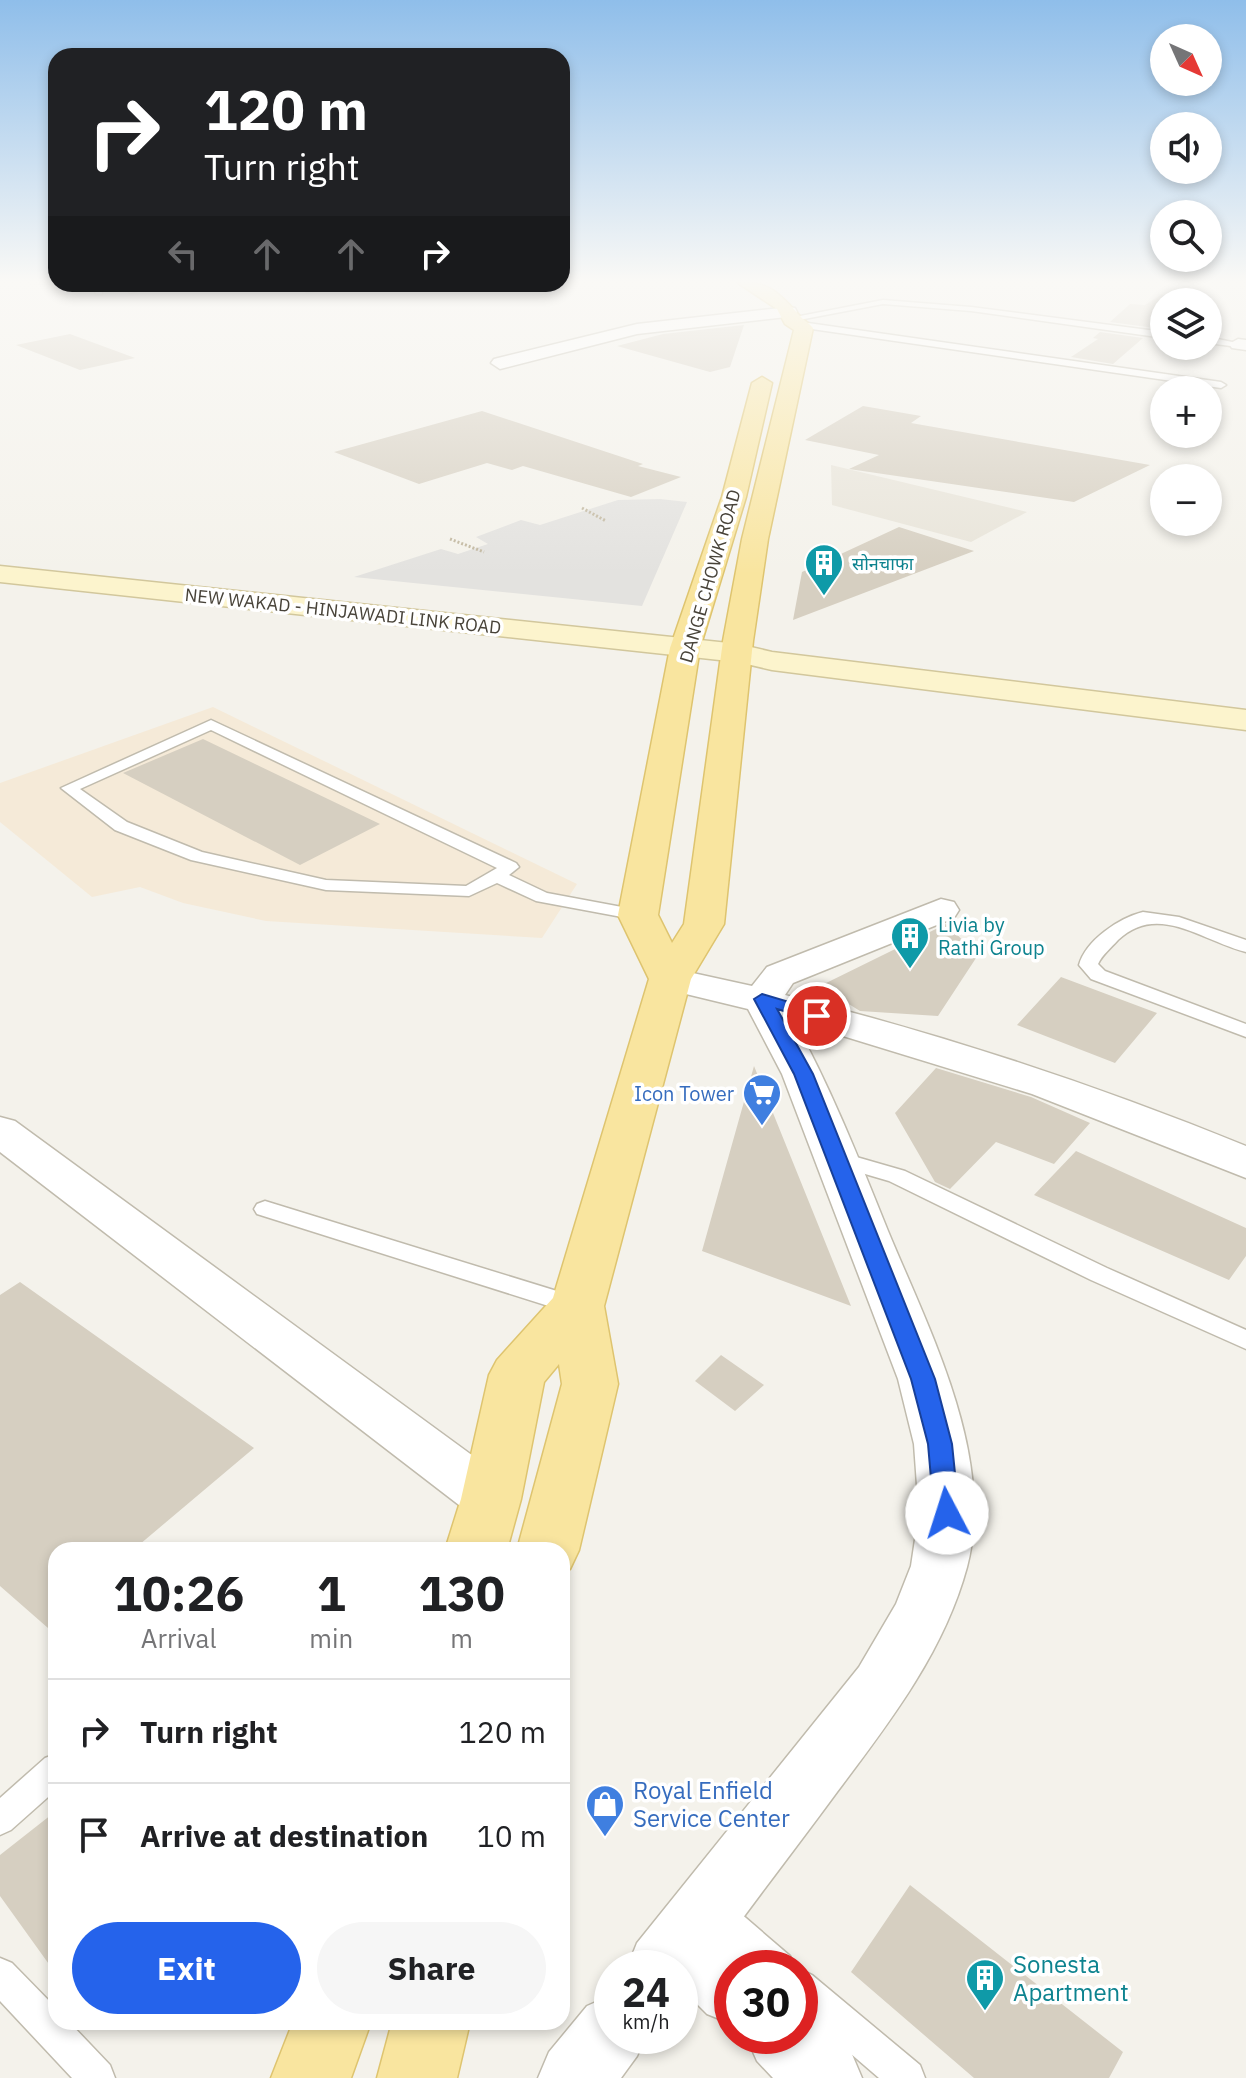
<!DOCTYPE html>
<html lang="en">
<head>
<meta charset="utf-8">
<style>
  :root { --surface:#fff; --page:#f6f6f6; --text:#202124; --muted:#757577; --line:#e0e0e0; --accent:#2563eb }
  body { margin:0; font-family:"IBM Plex Sans","Noto Sans Devanagari",sans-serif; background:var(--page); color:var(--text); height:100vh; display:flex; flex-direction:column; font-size:30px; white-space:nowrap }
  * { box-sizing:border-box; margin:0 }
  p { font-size:26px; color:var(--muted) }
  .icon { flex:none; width:44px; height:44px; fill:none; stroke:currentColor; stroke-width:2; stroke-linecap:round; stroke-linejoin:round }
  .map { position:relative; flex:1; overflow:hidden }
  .side { position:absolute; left:48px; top:1542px; width:522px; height:488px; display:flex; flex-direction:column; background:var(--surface); border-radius:24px; box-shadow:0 4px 12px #0003 }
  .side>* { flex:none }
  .banner { position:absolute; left:48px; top:48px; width:522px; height:244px; border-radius:24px; box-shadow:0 4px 12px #0003; background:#202124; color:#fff; overflow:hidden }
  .needle { width:52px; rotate:135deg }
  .buttons { position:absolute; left:1150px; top:24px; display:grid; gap:16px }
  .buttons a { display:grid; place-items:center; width:72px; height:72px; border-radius:50%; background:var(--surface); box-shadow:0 4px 12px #0003; font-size:40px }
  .speed { position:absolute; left:594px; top:1950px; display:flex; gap:16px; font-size:40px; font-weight:700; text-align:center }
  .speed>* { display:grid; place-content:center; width:104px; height:104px; border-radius:50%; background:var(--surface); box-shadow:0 4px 12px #0003; line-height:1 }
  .speed small { font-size:20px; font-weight:400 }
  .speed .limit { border:12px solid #d22; background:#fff; color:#111 }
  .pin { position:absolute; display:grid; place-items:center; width:68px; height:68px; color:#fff; margin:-34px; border:4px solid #fff; border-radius:50%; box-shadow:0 2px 8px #0007 }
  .me { position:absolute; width:88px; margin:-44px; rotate:355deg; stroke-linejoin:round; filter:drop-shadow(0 0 6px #0008) }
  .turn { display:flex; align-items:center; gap:28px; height:168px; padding:0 24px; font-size:36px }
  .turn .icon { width:104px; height:104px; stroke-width:2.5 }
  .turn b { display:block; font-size:56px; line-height:68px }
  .lanes { display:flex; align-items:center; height:76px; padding:0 24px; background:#0003; justify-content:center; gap:40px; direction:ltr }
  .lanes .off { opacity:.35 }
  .eta { display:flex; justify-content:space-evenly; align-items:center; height:136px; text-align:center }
  .eta b { font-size:48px; font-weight:800; line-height:56px }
  .primary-button { display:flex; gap:16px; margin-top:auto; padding:16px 24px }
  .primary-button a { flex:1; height:92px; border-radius:48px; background:var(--accent); color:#fff; font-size:32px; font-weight:800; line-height:92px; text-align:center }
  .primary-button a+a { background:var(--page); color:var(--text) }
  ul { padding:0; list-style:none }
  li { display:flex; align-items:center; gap:24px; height:104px; padding:0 24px; border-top:2px solid var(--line) }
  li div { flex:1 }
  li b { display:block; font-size:30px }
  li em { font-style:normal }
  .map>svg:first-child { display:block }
  .residential { fill:#e8e4d9 }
  .commercial { fill:#f5ead8 }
  .industrial { fill:#e4e1dc }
  .parking { fill:#e3e2df }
  .building { fill:#d6cfc1 }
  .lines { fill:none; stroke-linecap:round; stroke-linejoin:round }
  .lane-casing { stroke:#c0bbad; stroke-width:3 }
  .street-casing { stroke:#c0bbad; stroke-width:3 }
  .secondary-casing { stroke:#d2c79c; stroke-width:3 }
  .primary-casing { stroke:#dec46f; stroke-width:3 }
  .path { stroke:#c1b79f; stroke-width:3; stroke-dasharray:2 2; stroke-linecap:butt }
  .lane { fill:#fff; fill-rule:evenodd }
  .street { fill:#fff; fill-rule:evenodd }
  .secondary { fill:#fcf4cd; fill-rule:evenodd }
  .primary { fill:#f9e59f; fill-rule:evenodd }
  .route { fill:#2563eb; stroke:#184099; stroke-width:2 }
  .labels { text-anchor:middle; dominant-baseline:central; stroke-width:7; stroke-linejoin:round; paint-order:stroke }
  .far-culture-label { font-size:18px; fill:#0d838f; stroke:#fff; text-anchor:start }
  .far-street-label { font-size:18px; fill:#484339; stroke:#fff }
  .culture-label { font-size:20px; fill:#0d838f; stroke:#fff; text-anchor:start }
  .shop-label { font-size:20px; fill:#366cbe; stroke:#fff; text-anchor:end }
  .near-shop-label { font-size:24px; fill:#366cbe; stroke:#fff; text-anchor:start }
  .near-culture-label { font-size:24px; fill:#0d838f; stroke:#fff; text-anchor:start }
</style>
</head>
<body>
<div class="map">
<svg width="1246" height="2078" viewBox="0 0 1246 2078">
  <rect width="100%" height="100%" fill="#f4f2eb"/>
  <!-- residential -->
  <path class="residential" d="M831 465 1027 512 971 542 832 505Z"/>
  <!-- commercial -->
  <path class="commercial" d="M213 707 577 884 542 938 266 921 183 903 140 887 92 897 0 822V783Z"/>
  <!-- industrial -->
  <path class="industrial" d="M6 283 56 284H226L180 286 127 297H77L69 286Z"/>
  <!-- parking -->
  <path class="parking" d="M660 499 687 502 642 606 354 577 441 549 458 554 488 544 476 537 521 520 540 525 618 500Z"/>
  <!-- building -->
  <path class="building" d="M1162 294 1169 302H1164V321L1155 328 1110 322 1130 304 1145 305Z
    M744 325 730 367 710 372 617 346 663 334Z
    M1100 332 1143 338 1113 364 1071 357 1098 339 1093 338Z
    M70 334 135 358 80 370 16 345Z
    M863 406 921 416 911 423 1150 465 1074 502 849 469 879 455 805 440Z
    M482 411 643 464 638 466 681 477 631 497 523 466 512 470 487 463 419 484 334 452Z
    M899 527 974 551 793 620 802 572Z
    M203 739 380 824 300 865 123 773Z
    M946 924 978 955 938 1016 860 1011 820 986Z
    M1061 977 1157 1013 1115 1063 1017 1025Z
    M754 1066 851 1306 702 1251Z
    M936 1068 1031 1097 1090 1123 1054 1164 996 1142 950 1189 935 1182 895 1113Z
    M1076 1151 1246 1228V1256L1229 1280 1034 1195Z
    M20 1282 254 1448 133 1550H56V1635L0 1586V1295Z
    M721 1355 764 1385 735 1411 695 1381Z
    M56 1811V1974L0 1896V1855Z
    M910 1885 1123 2052 1109 2078H974L851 1972Z"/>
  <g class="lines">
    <defs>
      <path id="lane" d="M92 284H100L102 294H96Z
        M125 284H133L137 291 130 293Z
        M883 300 971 307 1164 332V338L971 311 883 304 799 320 795 317Z
        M801 322 1221 382 1226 385 1221 388 798 327Z
        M1208 337 1242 344 1238 347 1208 343Z
        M211 720 516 863 519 867 509 875 547 893 638 910 647 915 638 920 536 901 497 883 469 896 326 890 191 860 115 830 61 788ZM211 730 497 868 466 886 326 880 202 852 127 822 80 789Z
        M1143 912 1179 917 1246 940V952C1202 941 1158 902 1118 940 1111 948 1102 955 1098 964L1105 971 1246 1024V1037L1091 979 1079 965C1086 940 1119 918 1143 912Z
        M839 1152 905 1171 1107 1268 1246 1330V1349L1091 1280 889 1181 831 1164 828 1159 831 1154Z
        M265 1201 586 1300 589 1306 586 1312 577 1315 257 1214 254 1209 257 1204Z
        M56 1754V1790L11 1830 0 1835V1798L45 1758Z
        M713 1895 725 1900 790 1956 795 1968H752L701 1924 696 1912 701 1900Z
        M0 1958 12 1963 56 2008V2022H69L110 2065 115 2078H72L0 2001Z
        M800 1969 812 1975 920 2065 925 2078H879L800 2010Z"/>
      <path id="street" d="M296 284H348L340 289 307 292Z
        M789 307 795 308 797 312 795 316 637 334 500 369 491 363 494 359 637 324Z
        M1238 339 1246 340V350L1232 348 1229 344Z
        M941 899 954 902 959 910 954 918 793 983 785 995C942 1034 1096 1085 1246 1146V1178L1032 1094 794 1021C831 1088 859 1159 888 1231 929 1330 996 1457 967 1567 944 1652 889 1723 837 1792 801 1841 764 1889 728 1938L758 1968H732V2024L707 2014 686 1993 680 1995V1968H627L637 1943 859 1667 896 1604 911 1566 919 1513 914 1444 898 1379 782 1074 748 1009 657 987 651 979 657 971 670 968 752 986 767 967Z
        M0 1117 15 1121 510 1483 518 1499 510 1515 491 1522 472 1515 0 1152Z
        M612 1995V2036H646L637 2056 621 2078H538L549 2052 587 2006Z
        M800 2008 807 2011 851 2052 862 2078H773L757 2061 746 2036H800Z"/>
      <path id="secondary" d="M0 566 738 644 772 652 1246 710V730L772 670 738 662 0 582Z"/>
      <path id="primary" d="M738 283C769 281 780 294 799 315 803 320 809 323 813 328L768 539 753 641 724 924 691 979 604 1306 618 1384 579 1550 570 1569 562 1571V1550H517L562 1384 559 1364 544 1382 521 1499 507 1550H445L461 1499 489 1375 497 1360 553 1298 649 979 618 915 670 648 722 497 752 383 762 377 772 383 746 497 700 648 658 915 672 943 684 924 723 641 742 539 794 330 785 324 777 309Z
        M293 2022H371L351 2078H271Z
        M392 2022H470L457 2078H377Z"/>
    </defs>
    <!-- lane casing -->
    <use href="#lane" class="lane-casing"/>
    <!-- street casing -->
    <use href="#street" class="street-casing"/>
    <!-- secondary casing -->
    <use href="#secondary" class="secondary-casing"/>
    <!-- primary casing -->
    <use href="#primary" class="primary-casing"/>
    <!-- path -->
    <path class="path" d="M582 508 606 521
      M450 539 484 552"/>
    <!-- lane -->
    <use href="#lane" class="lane"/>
    <!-- street -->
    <use href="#street" class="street"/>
    <!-- secondary -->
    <use href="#secondary" class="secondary"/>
    <!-- primary -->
    <use href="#primary" class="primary"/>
  </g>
  <!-- sky -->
  <linearGradient id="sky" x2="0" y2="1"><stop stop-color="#8fbeea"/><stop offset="0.49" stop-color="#faf9f6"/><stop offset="1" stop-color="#faf9f6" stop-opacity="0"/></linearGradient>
  <rect width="1246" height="574" fill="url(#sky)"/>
  <!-- route -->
  <path class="route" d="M762 994 823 1012 826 1016 817 1021 777 1009 813 1074 935 1379 952 1444 959 1513 955 1520 947 1523 938 1520 934 1513 928 1444 911 1379 794 1074 754 999Z"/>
  <!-- icons -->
  <defs>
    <symbol id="building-pin" viewBox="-11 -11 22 30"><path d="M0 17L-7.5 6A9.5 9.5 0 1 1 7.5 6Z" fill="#0f9aa8" stroke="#fff"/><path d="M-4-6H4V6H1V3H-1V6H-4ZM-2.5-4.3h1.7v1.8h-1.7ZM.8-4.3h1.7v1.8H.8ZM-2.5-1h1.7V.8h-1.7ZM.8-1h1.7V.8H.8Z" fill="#fff"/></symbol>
    <symbol id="supermarket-pin" viewBox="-11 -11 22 30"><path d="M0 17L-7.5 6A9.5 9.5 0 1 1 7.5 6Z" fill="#3f7fe0" stroke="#fff"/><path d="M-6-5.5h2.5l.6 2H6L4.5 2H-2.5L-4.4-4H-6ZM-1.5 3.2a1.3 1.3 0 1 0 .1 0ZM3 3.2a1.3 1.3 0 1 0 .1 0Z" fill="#fff"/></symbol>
    <symbol id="shop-pin" viewBox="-11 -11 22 30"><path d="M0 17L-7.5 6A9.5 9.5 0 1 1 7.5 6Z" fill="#3f7fe0" stroke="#fff"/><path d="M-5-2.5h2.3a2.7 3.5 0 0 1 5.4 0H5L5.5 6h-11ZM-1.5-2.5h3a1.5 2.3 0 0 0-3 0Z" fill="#fff"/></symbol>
  </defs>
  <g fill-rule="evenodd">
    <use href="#building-pin" x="802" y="541" width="44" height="60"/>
    <use href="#building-pin" x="888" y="914" width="44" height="60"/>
    <use href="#supermarket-pin" x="740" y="1071" width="44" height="60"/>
    <use href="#shop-pin" x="583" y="1782" width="44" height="60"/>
    <use href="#building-pin" x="963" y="1956" width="44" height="60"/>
  </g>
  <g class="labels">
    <!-- far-culture labels -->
    <g class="far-culture-label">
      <text x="852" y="563">सोनचाफा</text>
    </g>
    <!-- far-street labels -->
    <g class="far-street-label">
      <text transform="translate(710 576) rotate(-74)">DANGE CHOWK ROAD</text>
      <text transform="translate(343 611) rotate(6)">NEW WAKAD - HINJAWADI LINK ROAD</text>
    </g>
    <!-- culture labels -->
    <g class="culture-label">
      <text x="938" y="924">Livia by<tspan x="938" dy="23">Rathi Group</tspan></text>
    </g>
    <!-- shop labels -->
    <g class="shop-label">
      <text x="734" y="1093">Icon Tower</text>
    </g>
    <!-- near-shop labels -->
    <g class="near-shop-label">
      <text x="633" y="1790">Royal Enfield<tspan x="633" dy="28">Service Center</tspan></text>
    </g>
    <!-- near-culture labels -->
    <g class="near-culture-label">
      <text x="1013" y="1964">Sonesta<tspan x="1013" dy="28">Apartment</tspan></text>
    </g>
  </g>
</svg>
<div class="buttons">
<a><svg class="needle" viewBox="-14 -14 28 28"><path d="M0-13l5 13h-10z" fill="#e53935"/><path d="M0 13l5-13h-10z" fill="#757577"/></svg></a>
<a><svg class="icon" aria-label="sound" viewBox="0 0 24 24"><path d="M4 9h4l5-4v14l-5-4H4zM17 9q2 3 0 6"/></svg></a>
<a><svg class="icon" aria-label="search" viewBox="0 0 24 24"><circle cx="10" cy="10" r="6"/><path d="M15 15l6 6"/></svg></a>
<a><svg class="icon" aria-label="layers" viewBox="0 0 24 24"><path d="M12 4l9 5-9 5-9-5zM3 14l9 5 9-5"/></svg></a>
<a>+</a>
<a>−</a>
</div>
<div class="speed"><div>24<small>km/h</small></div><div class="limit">30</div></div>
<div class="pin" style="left:817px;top:1016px;background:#d93025"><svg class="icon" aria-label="arrive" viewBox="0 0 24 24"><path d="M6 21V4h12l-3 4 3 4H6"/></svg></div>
<svg class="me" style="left:947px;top:1513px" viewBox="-20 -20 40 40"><circle r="19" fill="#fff"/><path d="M0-13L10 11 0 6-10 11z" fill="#2563eb"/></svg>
<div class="banner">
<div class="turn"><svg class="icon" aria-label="right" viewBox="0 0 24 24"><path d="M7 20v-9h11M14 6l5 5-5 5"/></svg><div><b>120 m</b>Turn right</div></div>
<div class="lanes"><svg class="icon off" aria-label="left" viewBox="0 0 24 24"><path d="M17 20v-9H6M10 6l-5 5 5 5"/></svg><svg class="icon off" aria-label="ahead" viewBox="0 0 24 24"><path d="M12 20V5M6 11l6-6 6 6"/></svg><svg class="icon off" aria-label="ahead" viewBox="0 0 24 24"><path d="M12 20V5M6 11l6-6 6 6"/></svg><svg class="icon" aria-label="right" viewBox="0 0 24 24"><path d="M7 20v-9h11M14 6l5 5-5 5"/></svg></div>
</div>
<section class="side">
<div class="eta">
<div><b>10:26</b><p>Arrival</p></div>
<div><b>1</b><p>min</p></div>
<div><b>130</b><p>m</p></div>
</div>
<ul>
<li><svg class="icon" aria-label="right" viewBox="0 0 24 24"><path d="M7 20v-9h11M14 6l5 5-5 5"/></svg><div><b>Turn right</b></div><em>120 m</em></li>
<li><svg class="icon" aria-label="arrive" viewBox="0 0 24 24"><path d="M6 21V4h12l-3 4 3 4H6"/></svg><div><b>Arrive at destination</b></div><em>10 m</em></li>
</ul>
<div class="primary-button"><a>Exit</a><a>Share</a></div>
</section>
</div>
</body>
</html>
